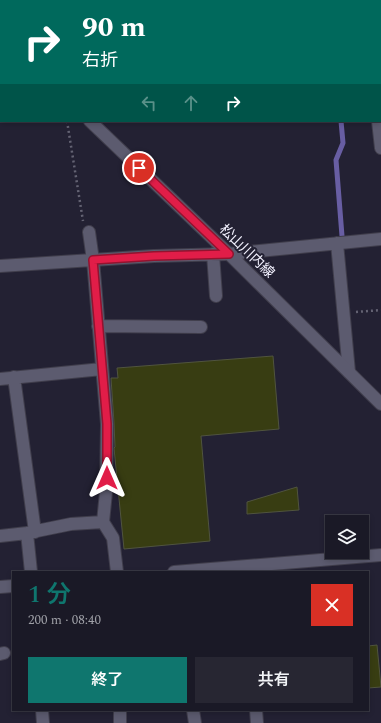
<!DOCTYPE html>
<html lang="ja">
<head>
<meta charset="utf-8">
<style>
  :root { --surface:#1a1926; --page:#272632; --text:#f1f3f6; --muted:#9fa0a7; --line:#383843; --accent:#0f766e }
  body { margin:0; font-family:Spectral,"Noto Sans JP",serif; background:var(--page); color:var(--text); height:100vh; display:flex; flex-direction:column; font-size:15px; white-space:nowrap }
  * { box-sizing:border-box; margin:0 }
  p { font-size:13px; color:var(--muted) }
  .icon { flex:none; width:22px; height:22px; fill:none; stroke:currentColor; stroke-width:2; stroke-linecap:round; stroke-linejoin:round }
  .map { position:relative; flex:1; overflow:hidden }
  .drawer { position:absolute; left:12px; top:571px; width:357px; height:140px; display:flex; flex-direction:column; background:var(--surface); border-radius:0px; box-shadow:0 2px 6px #0003,0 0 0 1px var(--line) }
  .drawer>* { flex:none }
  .banner { position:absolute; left:0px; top:0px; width:381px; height:122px; box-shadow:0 2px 6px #0003,0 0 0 1px var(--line); background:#00695c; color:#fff; overflow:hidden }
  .tools { position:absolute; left:325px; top:515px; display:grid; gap:8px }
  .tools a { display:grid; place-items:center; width:44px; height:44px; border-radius:0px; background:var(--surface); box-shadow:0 2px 6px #0003,0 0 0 1px var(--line); font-size:20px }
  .pin { position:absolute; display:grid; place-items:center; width:34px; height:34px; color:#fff; margin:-17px; border:2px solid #fff; border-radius:50%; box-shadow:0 1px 4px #0007 }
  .me { position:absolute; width:44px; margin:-22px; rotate:0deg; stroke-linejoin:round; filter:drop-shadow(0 0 3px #0008) }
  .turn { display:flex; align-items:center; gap:14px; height:84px; padding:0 16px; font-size:18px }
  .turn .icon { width:52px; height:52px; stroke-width:2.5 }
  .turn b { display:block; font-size:28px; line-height:34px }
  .lanes { display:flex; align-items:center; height:38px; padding:0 16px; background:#0003; justify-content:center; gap:20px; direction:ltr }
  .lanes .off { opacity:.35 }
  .round { display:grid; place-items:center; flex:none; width:42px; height:42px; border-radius:0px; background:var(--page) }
  .head { display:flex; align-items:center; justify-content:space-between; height:68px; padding:0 16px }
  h1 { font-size:24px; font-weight:600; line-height:30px; color:var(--accent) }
  .action { display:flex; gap:8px; margin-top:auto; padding:8px 16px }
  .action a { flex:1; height:46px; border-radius:0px; background:var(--accent); color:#fff; font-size:16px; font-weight:600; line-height:46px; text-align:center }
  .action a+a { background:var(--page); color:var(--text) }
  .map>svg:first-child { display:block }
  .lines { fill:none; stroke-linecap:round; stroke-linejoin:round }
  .stream { stroke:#685ea3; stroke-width:5 }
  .building { fill:#383d12; stroke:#50543f }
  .minor-casing { stroke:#403e4c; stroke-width:14 }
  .tertiary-casing { stroke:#403e4c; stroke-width:14 }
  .secondary-casing { stroke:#403e4c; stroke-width:14 }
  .path { stroke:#646373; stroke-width:2.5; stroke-dasharray:2 3; stroke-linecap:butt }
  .minor { stroke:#5c5b6f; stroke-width:12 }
  .tertiary { stroke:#5c5b6f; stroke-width:12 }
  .secondary { stroke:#5c5b6f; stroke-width:12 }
  .route-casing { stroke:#92132f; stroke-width:10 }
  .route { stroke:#e11d48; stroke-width:7 }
  .labels { text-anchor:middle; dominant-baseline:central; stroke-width:4; stroke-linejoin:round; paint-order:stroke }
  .street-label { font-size:14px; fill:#f3f2ff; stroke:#232133 }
</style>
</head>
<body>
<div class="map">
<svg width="381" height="723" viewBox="0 0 381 723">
  <rect width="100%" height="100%" fill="#232133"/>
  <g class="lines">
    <!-- stream -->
    <path class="stream" d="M334 0V1
      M341 121 343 143 336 160 342 236"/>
  </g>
  <!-- building -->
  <path class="building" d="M273 356 279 429 201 436 210 541 124 549 114 448 115 447 114 423 111 378H118L117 368Z
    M297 487 299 510 247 514V502Z
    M377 645 381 687 368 688V646Z"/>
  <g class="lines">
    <defs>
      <path id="minor" d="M380 10H381
        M380 58H381
        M378 121 381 148
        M89 232 93 260 107 424 106 492 103 522 113 538 117 572
        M337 243 349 372
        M213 254 216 296
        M0 266 154 256 229 254 381 239
        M98 326 201 327
        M14 377 35 532
        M0 379 102 369
        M27 533 31 572
        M0 536 27 533 71 524 103 522
        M0 654 4 653
        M42 710 43 723
        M193 710 195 723
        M256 710 257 723
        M120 723V710"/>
      <path id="tertiary" d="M174 572 381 555
        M0 587 13 586"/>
      <path id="secondary" d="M0 37 1 38
        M90 121 229 254 381 404"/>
    </defs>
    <!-- minor casing -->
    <use href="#minor" class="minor-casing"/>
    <!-- tertiary casing -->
    <use href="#tertiary" class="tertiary-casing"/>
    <!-- secondary casing -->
    <use href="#secondary" class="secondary-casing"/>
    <!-- path -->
    <path class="path" d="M49 0V1
      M330 0V1
      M337 0V1
      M67 121 83 221
      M356 312 381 310"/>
    <!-- minor -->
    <use href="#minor" class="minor"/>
    <!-- tertiary -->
    <use href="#tertiary" class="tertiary"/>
    <!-- secondary -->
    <use href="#secondary" class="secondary"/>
  </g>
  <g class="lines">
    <defs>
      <path id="route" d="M107 478V424L93 260 154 256 229 254 139 168"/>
    </defs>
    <!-- route casing -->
    <use href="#route" class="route-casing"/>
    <!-- route -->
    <use href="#route" class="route"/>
  </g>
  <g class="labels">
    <!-- street labels -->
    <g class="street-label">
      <text transform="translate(247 251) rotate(44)">松山川内線</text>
    </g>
  </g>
</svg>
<div class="tools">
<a><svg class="icon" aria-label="layers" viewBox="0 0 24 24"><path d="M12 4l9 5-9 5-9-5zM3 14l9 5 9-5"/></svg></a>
</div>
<div class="pin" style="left:139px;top:168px;background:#d93025"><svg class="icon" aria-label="arrive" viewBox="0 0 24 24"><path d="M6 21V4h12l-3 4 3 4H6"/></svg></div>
<svg class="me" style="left:107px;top:478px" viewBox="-20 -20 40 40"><path d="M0-17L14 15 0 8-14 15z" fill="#e11d48" stroke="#fff" stroke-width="4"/></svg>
<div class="banner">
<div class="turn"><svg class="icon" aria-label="right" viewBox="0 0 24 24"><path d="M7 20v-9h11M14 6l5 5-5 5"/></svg><div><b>90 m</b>右折</div></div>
<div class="lanes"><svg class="icon off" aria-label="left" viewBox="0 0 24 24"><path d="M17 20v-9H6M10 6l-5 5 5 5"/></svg><svg class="icon off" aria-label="ahead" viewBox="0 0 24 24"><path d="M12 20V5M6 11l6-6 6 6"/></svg><svg class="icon" aria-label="right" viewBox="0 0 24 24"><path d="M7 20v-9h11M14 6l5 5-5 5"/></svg></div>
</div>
<section class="drawer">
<div class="head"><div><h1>1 分</h1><p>200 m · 08:40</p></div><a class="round" style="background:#d93025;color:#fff"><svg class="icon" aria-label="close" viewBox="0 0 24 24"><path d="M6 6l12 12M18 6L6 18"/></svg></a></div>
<div class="action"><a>終了</a><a>共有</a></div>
</section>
</div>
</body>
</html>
